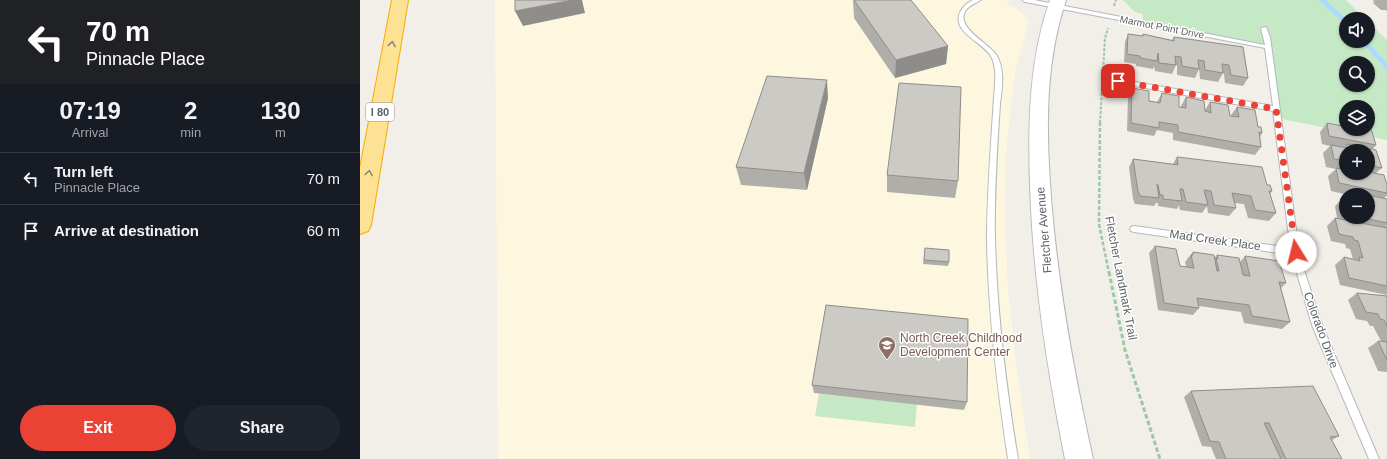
<!DOCTYPE html>
<html lang="en">
<head>
<meta charset="utf-8">
<style>
  :root { --surface:#171b24; --page:#20242c; --text:#f1f3f6; --muted:#9ea1a6; --line:#363941; --accent:#ea4335 }
  body { margin:0; font-family:Arial,sans-serif; background:var(--page); color:var(--text); height:100vh; display:flex; flex-direction:column; font-size:15px; white-space:nowrap }
  * { box-sizing:border-box; margin:0 }
  p { font-size:13px; color:var(--muted) }
  .icon { flex:none; width:22px; height:22px; fill:none; stroke:currentColor; stroke-width:2; stroke-linecap:round; stroke-linejoin:round }
  .map { position:relative; flex:1; overflow:hidden }
  .panel { display:flex; flex-direction:column; background:var(--surface); width:360px }
  .panel>* { flex:none }
  .hud { background:#202124; color:#fff; overflow:hidden }
  .tools { position:absolute; left:979px; top:12px; display:grid; gap:8px }
  .tools a { display:grid; place-items:center; width:36px; height:36px; border-radius:50%; background:var(--surface); box-shadow:0 1px 3px #0004; font-size:20px }
  .pin { position:absolute; display:grid; place-items:center; width:34px; height:34px; color:#fff; margin:-17px; border-radius:8px; box-shadow:0 2px 6px #0006 }
  .me { position:absolute; width:44px; margin:-22px; rotate:351deg; stroke-linejoin:round; filter:drop-shadow(0 0 3px #0008) }
  .turn { display:flex; align-items:center; gap:14px; height:84px; padding:0 20px; font-size:18px }
  .turn .icon { width:52px; height:52px; stroke-width:2.5 }
  .turn b { display:block; font-size:28px; line-height:34px }
  .eta { display:flex; justify-content:space-evenly; align-items:center; height:68px; text-align:center }
  .eta b { font-size:24px; font-weight:700; line-height:28px }
  .action { display:flex; gap:8px; margin-top:auto; padding:8px 20px }
  .action a { flex:1; height:46px; border-radius:24px; background:var(--accent); color:#fff; font-size:16px; font-weight:700; line-height:46px; text-align:center }
  .action a+a { background:var(--page); color:var(--text) }
  ul { padding:0; list-style:none }
  li { display:flex; align-items:center; gap:12px; height:52px; padding:0 20px; border-top:1px solid var(--line) }
  li div { flex:1 }
  li b { display:block; font-size:15px }
  li em { font-style:normal }
  main { display:flex; flex:1; min-height:0 }
  .map>svg:first-child { display:block }
  .commercial { fill:#fef7e0 }
  .green { fill:#c5e8c5; fill-rule:evenodd }
  .lines { fill:none; stroke-linecap:round; stroke-linejoin:round }
  .stream { stroke:#aadaff; stroke-width:4.5 }
  .service-casing { stroke:#b5b8bc; stroke-width:2 }
  .secondary-casing { stroke:#b6babf; stroke-width:2 }
  .motorway-casing { stroke:#f9ab00; stroke-width:2 }
  .path-far2 { stroke:#9cc7a9; stroke-width:2; stroke-dasharray:3 1.5; stroke-linecap:butt }
  .path-far1 { stroke:#9cc7a9; stroke-width:2.5; stroke-dasharray:4 2; stroke-linecap:butt }
  .path { stroke:#9cc7a9; stroke-width:3; stroke-dasharray:4.5 2.5; stroke-linecap:butt }
  .service { fill:#fff; fill-rule:evenodd }
  .secondary { fill:#fff; fill-rule:evenodd }
  .motorway { fill:#fde293; fill-rule:evenodd }
  .wall { fill:#afaea9; fill-rule:evenodd }
  .shaded-wall { fill:#8f8d8a }
  .building { fill:#cccac5; stroke:#8f8d8a }
  .oneway { stroke:#8e8975 }
  .route { stroke:#ea4335; stroke-width:7; stroke-dasharray:0 12.6 }
  .labels { text-anchor:middle; dominant-baseline:central; stroke-width:3; stroke-linejoin:round; paint-order:stroke }
  .far-street-label { font-size:10px; fill:#5f6368; stroke:#fff }
  .shield { fill:#fff; stroke:#8f9295; stroke-width:1 }
  .shield-label { font-size:11px; font-weight:bold; fill:#5f6368 }
  .street-label { font-size:12px; fill:#5f6368; stroke:#fff }
  .education-label { font-size:12px; fill:#785e54; stroke:#fff; text-anchor:start }
</style>
</head>
<body>
<main>
<section class="panel">
<div class="hud">
<div class="turn"><svg class="icon" aria-label="left" viewBox="0 0 24 24"><path d="M17 20v-9H6M10 6l-5 5 5 5"/></svg><div><b>70 m</b>Pinnacle Place</div></div>
</div>
<div class="eta">
<div><b>07:19</b><p>Arrival</p></div>
<div><b>2</b><p>min</p></div>
<div><b>130</b><p>m</p></div>
</div>
<ul>
<li><svg class="icon" aria-label="left" viewBox="0 0 24 24"><path d="M17 20v-9H6M10 6l-5 5 5 5"/></svg><div><b>Turn left</b><p>Pinnacle Place</p></div><em>70 m</em></li>
<li><svg class="icon" aria-label="arrive" viewBox="0 0 24 24"><path d="M6 21V4h12l-3 4 3 4H6"/></svg><div><b>Arrive at destination</b></div><em>60 m</em></li>
</ul>
<div class="action"><a>Exit</a><a>Share</a></div>
</section>
<div class="map">
<svg width="1027" height="459" viewBox="0 0 1027 459">
  <rect width="100%" height="100%" fill="#f1efe8"/>
  <!-- commercial -->
  <path class="commercial" d="M135 0H649L647 6 656 8 669 20 656 67 651 104 645 165V224L648 290 656 364 670 459H138Z"/>
  <!-- green -->
  <path class="green" d="M763 0H986L1005 19H986V41H1008V22L1027 40V140L917 118 908 47 782 23 783 14 775 12ZM986 63H1008V85H986ZM986 107H1008V129H986Z
    M459 394 557 404 555 427 455 416Z"/>
  <g class="lines">
    <!-- stream -->
    <path class="stream" d="M962 0 986 22
      M1004 41 1027 67"/>
    <defs>
      <path id="service" d="M613 0H621C616 3 610 5 606 10 594 28 630 43 637 56 645 70 642 89 640 104 637 149 634 194 635 240 637 314 646 386 658 459H648C637 386 628 313 627 239 627 192 631 145 634 97 635 85 637 70 632 58 625 43 594 34 599 15 601 8 607 3 613 0Z
        M662 0H674L905 45 901 28 906 27 910 37 936 229 944 270 962 325 1019 459H1009L952 325 936 270 933 255 774 232 771 231 770 229 771 227 774 226 932 248 928 229 913 111 758 83 755 81 758 79 913 106 905 48 665 2Z"/>
      <path id="secondary" d="M690 0H706C686 60 686 121 690 183 696 276 713 368 733 459H705C687 369 673 278 670 186 668 122 669 60 690 0Z"/>
      <path id="motorway" d="M32 0H48L11 225 8 231 0 234V168Z"/>
    </defs>
    <!-- service casing -->
    <use href="#service" class="service-casing"/>
    <!-- secondary casing -->
    <use href="#secondary" class="secondary-casing"/>
    <!-- motorway casing -->
    <use href="#motorway" class="motorway-casing"/>
    <!-- path-far2 -->
    <path class="path-far2" d="M754 6 756 0
      M740 123 745 38 748 28"/>
    <!-- path-far1 -->
    <path class="path-far1" d="M740 122 739 224 749 273"/>
    <!-- path -->
    <path class="path" d="M749 272 765 350 800 459"/>
    <!-- service -->
    <use href="#service" class="service"/>
    <!-- secondary -->
    <use href="#secondary" class="secondary"/>
    <!-- motorway -->
    <use href="#motorway" class="motorway"/>
  </g>
  <!-- wall -->
  <path class="wall" d="M493 0 588 46 586 64 535 78 494 18Z
    M1013 0H1027V11L1026 10H1021L1013 3 1014 2Z
    M768 34 782 36 783 34 812 40 814 37 883 47 888 78 883 86 865 83 864 74 863 73 858 82 840 79 839 69 835 78 817 75V66L816 65 812 74 795 71 794 66 793 69 776 66V64L764 62 765 42Z
    M772 88 789 101 797 102 802 93 819 107H821V106L826 97 845 110 850 102 870 116H872L871 115 877 107 898 127 902 133 900 137 901 147 895 155 813 140V133L797 130 794 136 767 131 768 96Z
    M468 98 447 190 381 185 376 167Z
    M967 123 979 126 981 123 1016 145 1012 150 1022 168 1016 173 1027 185V196L1024 198 1027 199V295L980 285 975 265 984 257 993 259 990 249 986 248 985 244 971 241 967 226 975 218H977L975 206 980 201V199L984 194 971 191 968 176 976 169 966 167 963 153 970 146 962 144 960 132ZM986 151H1008V173H986ZM986 195H1008V217H986Z
    M817 157 907 185 912 191 910 194 916 213 909 221 888 218 884 204 874 203 876 208 869 216 848 213 847 206 842 213 820 210 819 205 817 209 798 206V203H796L794 206 775 204 773 199 769 167 773 159 813 164Z
    M527 175 598 181 595 198 527 192Z
    M795 246 820 266 826 267 825 262 827 260V259L833 252 854 258 857 255 880 262 885 256 926 283 921 288 930 322 922 329 884 323 881 312 839 306V308L833 315 798 310 789 253Z
    M565 248 589 262 588 266 563 264Z
    M997 293 1027 296V372L1018 371 1008 348 1018 341H1021L1013 326H1010L1007 321 996 319 988 300Z
    M452 385 607 402 604 410 454 393Z
    M831 391 979 436 972 440 982 459H856L851 447 842 446 824 397Z"/>
  <!-- shaded-wall -->
  <path class="shaded-wall" d="M213 0H222L225 13 163 26 155 11Z
    M588 46 586 64 535 78 536 60Z
    M467 80 468 98 447 190 444 173Z"/>
  <!-- building -->
  <path class="building" d="M155 0H213L155 11Z
    M494 0H551L588 46 536 60Z
    M768 34 783 36V34L814 41V37L883 47 888 78 871 75 869 65 862 64 863 73 845 70 844 61 838 60 839 69 822 66 821 57 815 56 816 65 799 63 798 53 797 61 780 58V56L767 54Z
    M407 76 467 80 444 173 376 167Z
    M539 83 601 87 598 181 527 175Z
    M772 88 789 91V101L800 103 802 93 819 96V107L826 108V97L844 101 845 111 851 113 850 102 868 105 870 116 879 117 877 107 895 110 898 127H901L902 133 899 132 901 147 818 132V125L799 122V128L771 123Z
    M967 123 982 126 981 123 986 124V129H1008V128L1011 129 1016 145 969 136Z
    M986 144 1016 150 1022 168 1008 165V151H986V161L974 159 971 145 987 148Z
    M817 157 902 167 907 185H910L912 191H909L916 213 895 210 891 196 872 193 876 208 854 205 851 191 844 190 848 205 826 202 823 189H820L822 201 803 199V195H800L798 185 797 184 799 198 780 196 778 191 773 159 818 165Z
    M976 168 986 170V173H1008V172L1024 175 1027 185V193L979 183Z
    M988 191 1027 199V223L1000 217H1008V195H989Z
    M983 198 986 199V212Z
    M975 218 1027 228V286L989 278 984 257 1000 261 999 257 1003 258 998 241 994 240 993 237 979 234Z
    M795 246 816 249 820 266 834 268 831 255H833V252L854 255 857 271H859L856 258 858 259 857 255 879 258 883 275 890 276 885 256 919 261 926 283 919 282 930 322 892 316 889 305 837 298 839 308 804 303Z
    M565 248 589 250V262L564 260Z
    M997 293 1027 296V326L1024 320 1020 319 1018 314 1006 312Z
    M466 305 608 319 607 402 452 385Z
    M1018 341 1027 342V360Z
    M953 386 979 436 970 437 982 459H926L909 423H904L921 459H866L859 442 850 441 831 391Z"/>
  <!-- one-way arrows -->
  <defs><path id="oneway-chevron" d="M-2-3.5L2.5 0L-2 3.5" fill="none" stroke-width="1.6" stroke-linecap="round" stroke-linejoin="round"/></defs>
  <g class="oneway">
    <use href="#oneway-chevron" transform="translate(32 44) rotate(-80)"/>
    <use href="#oneway-chevron" transform="translate(9 173) rotate(-80)"/>
  </g>
  <g class="lines">
    <!-- route -->
    <path class="route" d="M758 81 916 109 936 252"/>
  </g>
  <!-- icons -->
  <defs>
    <symbol id="school-pin" viewBox="-11 -11 22 30"><path d="M0 17L-7.5 6A9.5 9.5 0 1 1 7.5 6Z" fill="#8d6e63" stroke="#fff"/><path d="M0-5L7-2L0 1L-7-2ZM-4 1L0 2.5L4 1V4Q0 6-4 4Z" fill="#fff"/></symbol>
  </defs>
  <g fill-rule="evenodd">
    <use href="#school-pin" x="517" y="335" width="20" height="27"/>
  </g>
  <g class="labels">
    <!-- far-street labels -->
    <g class="far-street-label">
      <text transform="translate(802 27) rotate(11)">Marmot Point Drive</text>
    </g>
    <!-- shield labels -->
    <rect class="shield" x="6" y="103" width="28" height="18" rx="3"/>
    <g class="shield-label">
      <text x="20" y="112">I 80</text>
    </g>
    <!-- street labels -->
    <g class="street-label">
      <text transform="translate(684 230) rotate(-95)">Fletcher Avenue</text>
      <text transform="translate(855 240) rotate(8)">Mad Creek Place</text>
      <text transform="translate(761 278) rotate(79)">Fletcher Landmark Trail</text>
      <text transform="translate(961 330) rotate(70)">Colorado Drive</text>
    </g>
    <!-- education labels -->
    <g class="education-label">
      <text x="540" y="338">North Creek Childhood<tspan x="540" dy="14">Development Center</tspan></text>
    </g>
  </g>
</svg>
<div class="tools">
<a><svg class="icon" aria-label="sound" viewBox="0 0 24 24"><path d="M4 9h4l5-4v14l-5-4H4zM17 9q2 3 0 6"/></svg></a>
<a><svg class="icon" aria-label="search" viewBox="0 0 24 24"><circle cx="10" cy="10" r="6"/><path d="M15 15l6 6"/></svg></a>
<a><svg class="icon" aria-label="layers" viewBox="0 0 24 24"><path d="M12 4l9 5-9 5-9-5zM3 14l9 5 9-5"/></svg></a>
<a>+</a>
<a>−</a>
</div>
<div class="pin" style="left:758px;top:81px;background:#d93025"><svg class="icon" aria-label="arrive" viewBox="0 0 24 24"><path d="M6 21V4h12l-3 4 3 4H6"/></svg></div>
<svg class="me" style="left:936px;top:252px" viewBox="-20 -20 40 40"><circle r="19" fill="#fff"/><path d="M0-13L10 11 0 6-10 11z" fill="#ea4335"/></svg>
</div>
</main>
</body>
</html>
